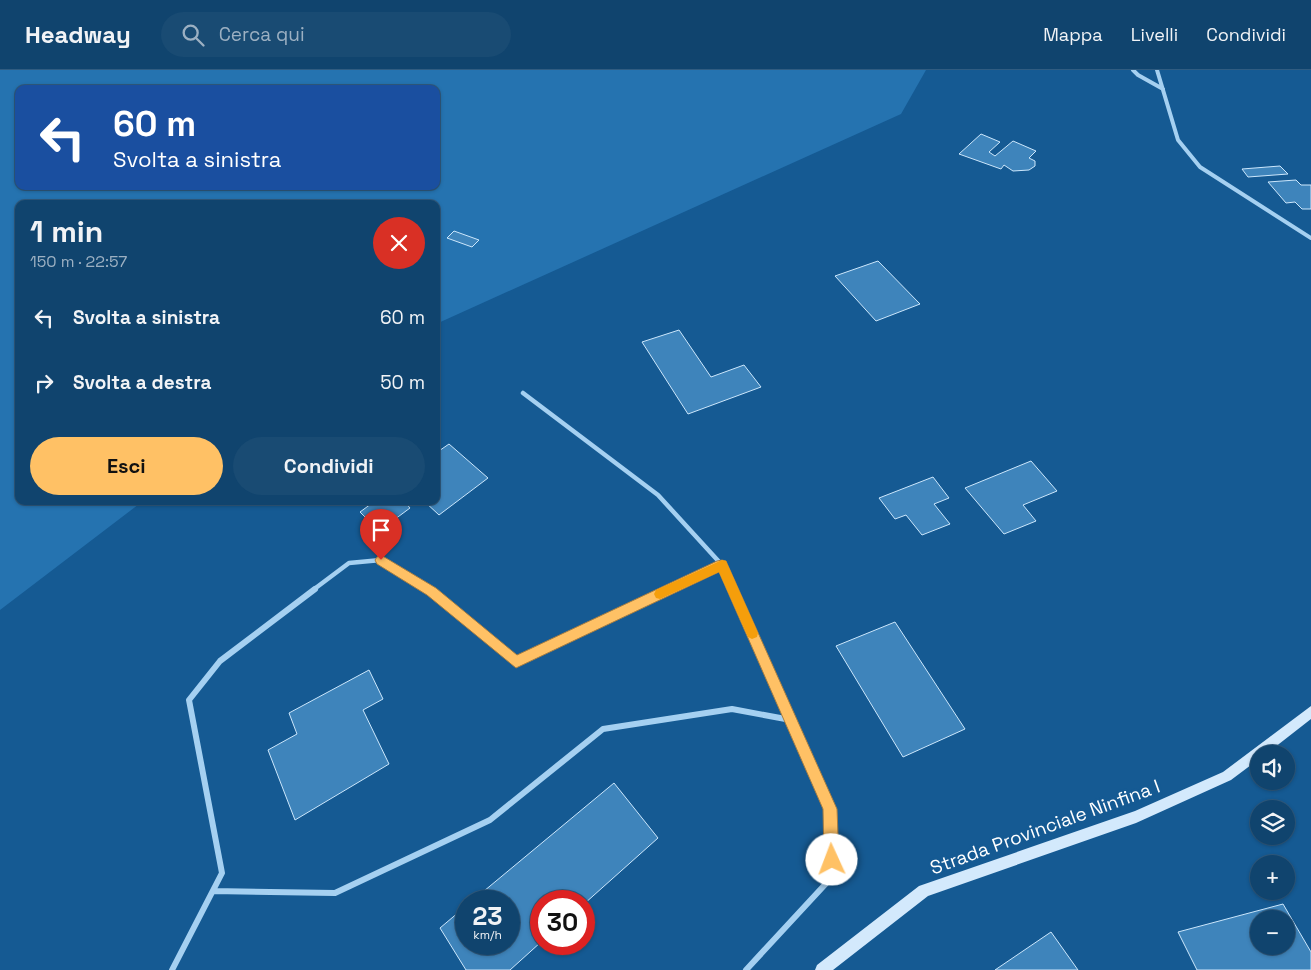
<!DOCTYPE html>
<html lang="it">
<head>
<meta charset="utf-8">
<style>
  :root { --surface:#10446e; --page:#194b73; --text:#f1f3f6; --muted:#9cb0c2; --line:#305c81; --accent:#ffc165 }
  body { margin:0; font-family:"Space Grotesk",sans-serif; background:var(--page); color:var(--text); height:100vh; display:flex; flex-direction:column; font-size:19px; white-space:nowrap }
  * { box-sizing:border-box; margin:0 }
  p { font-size:16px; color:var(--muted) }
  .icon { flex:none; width:28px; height:28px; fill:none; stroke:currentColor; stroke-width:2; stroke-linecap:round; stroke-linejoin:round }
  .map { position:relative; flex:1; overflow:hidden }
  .drawer { position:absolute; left:15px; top:130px; width:425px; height:305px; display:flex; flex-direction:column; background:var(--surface); border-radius:10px; box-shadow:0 1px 4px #0004,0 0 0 1px var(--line) }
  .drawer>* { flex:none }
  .hud { position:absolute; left:15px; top:15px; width:425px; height:105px; border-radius:10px; box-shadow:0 1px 4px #0004,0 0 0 1px var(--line); background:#1a4fa0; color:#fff; overflow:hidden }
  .fabs { position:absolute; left:1250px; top:675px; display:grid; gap:10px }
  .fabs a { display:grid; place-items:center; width:45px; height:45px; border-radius:50%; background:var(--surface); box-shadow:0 1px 4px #0004,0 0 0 1px var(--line); font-size:25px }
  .speed { position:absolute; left:455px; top:820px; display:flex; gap:10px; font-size:25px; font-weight:700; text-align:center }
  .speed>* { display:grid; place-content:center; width:65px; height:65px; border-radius:50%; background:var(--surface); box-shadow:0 1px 4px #0004,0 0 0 1px var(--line); line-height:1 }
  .speed small { font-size:12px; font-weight:400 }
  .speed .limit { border:8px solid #d22; background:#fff; color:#111 }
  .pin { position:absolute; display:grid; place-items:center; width:42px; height:42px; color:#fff; margin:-51px -21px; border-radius:50% 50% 50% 0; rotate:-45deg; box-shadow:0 0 5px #0007 }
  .pin .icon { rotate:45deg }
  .me { position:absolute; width:55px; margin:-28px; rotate:358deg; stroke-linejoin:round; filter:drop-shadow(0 0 4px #0008) }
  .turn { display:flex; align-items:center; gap:18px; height:105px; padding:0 15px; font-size:22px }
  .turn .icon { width:65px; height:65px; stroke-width:2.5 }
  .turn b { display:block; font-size:35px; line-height:42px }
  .round { display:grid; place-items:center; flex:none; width:52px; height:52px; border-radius:26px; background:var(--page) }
  .overview { display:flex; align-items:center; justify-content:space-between; height:85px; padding:0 15px }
  h1 { font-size:30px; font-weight:700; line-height:38px }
  .cta { display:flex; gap:10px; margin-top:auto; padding:10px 15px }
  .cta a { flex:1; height:58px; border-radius:30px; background:var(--accent); color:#111; font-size:20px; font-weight:700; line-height:58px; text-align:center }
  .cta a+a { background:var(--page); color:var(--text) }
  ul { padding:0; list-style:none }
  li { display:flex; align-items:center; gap:15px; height:65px; padding:0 15px }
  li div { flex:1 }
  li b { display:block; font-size:19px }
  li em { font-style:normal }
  header { display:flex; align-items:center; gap:30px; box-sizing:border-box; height:70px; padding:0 25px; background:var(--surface); border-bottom:1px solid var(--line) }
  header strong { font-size:24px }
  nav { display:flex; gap:28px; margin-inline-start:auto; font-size:18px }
  .search { width:350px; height:45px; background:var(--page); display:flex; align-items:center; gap:12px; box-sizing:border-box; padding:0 18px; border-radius:28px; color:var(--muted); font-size:19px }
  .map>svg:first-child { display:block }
  .green { fill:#2573b0; fill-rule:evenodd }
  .building { fill:#3e84bb; stroke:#cce7fc; fill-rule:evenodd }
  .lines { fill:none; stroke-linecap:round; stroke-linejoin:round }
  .minor-far2 { stroke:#a5d0f1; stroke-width:4 }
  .minor-far1 { stroke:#a5d0f1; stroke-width:4.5 }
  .minor { stroke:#a5d0f1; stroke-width:6 }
  .secondary { fill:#d3e9fc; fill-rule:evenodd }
  .route { fill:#ffc165; stroke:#a67d42 }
  .slow { fill:#f59e0b }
  .labels { text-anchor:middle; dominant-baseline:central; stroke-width:5; stroke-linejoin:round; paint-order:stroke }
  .near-street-label { font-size:19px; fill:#fff; stroke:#155a93 }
</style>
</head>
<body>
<header>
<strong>Headway</strong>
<div class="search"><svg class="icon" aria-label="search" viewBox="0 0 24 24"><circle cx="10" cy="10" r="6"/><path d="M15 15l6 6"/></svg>Cerca qui</div>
<nav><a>Mappa</a><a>Livelli</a><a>Condividi</a></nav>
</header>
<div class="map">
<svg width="1311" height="900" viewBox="0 0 1311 900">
  <rect width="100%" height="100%" fill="#155a93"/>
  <!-- green -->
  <path class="green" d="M0 0H926L901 44 436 254V134H19V431H143L0 540ZM19 19H436V116H19Z"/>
  <!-- building -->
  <path class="building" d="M981 64 1000 72 989 82 995 86 1013 71 1036 81 1029 88 1035 91V96L1029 100 1013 101 1004 95 1001 99 959 84Z
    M1280 96 1288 104 1248 107 1242 99Z
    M1296 110 1301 115H1311V139H1302L1295 132 1286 133 1268 112Z
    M454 161 479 170 472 177 447 168Z
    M878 191 920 234 876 251 835 206Z
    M679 260 711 307 744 295 761 317 688 344 642 272Z
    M449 374 488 408 439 445 424 431H436V383Z
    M1031 391 1057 421 1023 435 1036 451 1004 464 965 418Z
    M933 407 949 428 934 434 950 454 922 465 906 445 895 449 879 428Z
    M375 431H404L410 438 379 461 360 442Z
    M895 552 965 659 903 687 836 576Z
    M369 600 383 629 363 640 389 694 295 750 268 680 297 664 289 643Z
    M614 713 658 768 584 834V831H541V872L510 900H466L440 858 466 836V874H509V831H472Z
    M1283 834 1311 882V900H1197L1178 862ZM1259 849H1286V876H1259Z
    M1051 862 1078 900H995Z"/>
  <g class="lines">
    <!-- minor-far2 -->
    <path class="minor-far2" d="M1133 0 1138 5 1163 19
      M1157 0 1178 70 1200 97 1311 168"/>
    <!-- minor-far1 -->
    <path class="minor-far1" d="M523 323 658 425 722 495 733 520
      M313 520 349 493 381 490 428 520
      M668 520 722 495"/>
    <!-- minor -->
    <path class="minor" d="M426 519 516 592 671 519
      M733 519 830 739 832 807 746 900
      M213 821 335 823 490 750 603 659 732 639 791 650
      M172 900 222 803 189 630 220 591 315 519"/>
    <!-- secondary -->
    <path class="secondary" d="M1311 636V649L1266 684H1259V689L1231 710 1136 753 928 826 833 900H815L817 895 919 816 1135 741 1223 702Z"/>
  </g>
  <!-- route -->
  <path class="route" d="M381 485 436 518 517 585 717 491 722 490 726 491 837 739 839 790 837 796 832 798 827 796 824 790 823 739 719 502 516 598 427 525 377 494 375 490 377 487Z"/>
  <!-- slow -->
  <path class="slow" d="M722 490 726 491 758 563 757 567 752 569 748 567 719 502 660 529 656 528 654 524 656 520Z"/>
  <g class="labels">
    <!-- near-street labels -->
    <g class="near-street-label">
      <text transform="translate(1045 757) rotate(-20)">Strada Provinciale Ninfina I</text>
    </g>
  </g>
</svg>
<div class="fabs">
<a><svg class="icon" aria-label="sound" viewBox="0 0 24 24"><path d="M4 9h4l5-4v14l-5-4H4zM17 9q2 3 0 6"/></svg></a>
<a><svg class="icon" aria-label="layers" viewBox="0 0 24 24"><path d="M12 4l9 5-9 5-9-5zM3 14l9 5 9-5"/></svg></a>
<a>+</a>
<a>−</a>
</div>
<div class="speed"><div>23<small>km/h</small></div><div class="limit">30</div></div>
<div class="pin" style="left:381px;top:490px;background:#d93025"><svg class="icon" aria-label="arrive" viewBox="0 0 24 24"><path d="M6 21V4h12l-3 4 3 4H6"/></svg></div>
<svg class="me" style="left:832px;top:790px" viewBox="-20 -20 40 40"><circle r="19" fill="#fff"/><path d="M0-13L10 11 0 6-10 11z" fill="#ffc165"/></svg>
<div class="hud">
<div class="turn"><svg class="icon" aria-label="left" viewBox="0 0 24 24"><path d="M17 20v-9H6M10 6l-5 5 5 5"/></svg><div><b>60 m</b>Svolta a sinistra</div></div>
</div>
<section class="drawer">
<div class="overview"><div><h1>1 min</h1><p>150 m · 22:57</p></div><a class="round" style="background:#d93025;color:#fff"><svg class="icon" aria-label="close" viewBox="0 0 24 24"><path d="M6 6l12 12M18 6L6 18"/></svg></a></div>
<ul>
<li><svg class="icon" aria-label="left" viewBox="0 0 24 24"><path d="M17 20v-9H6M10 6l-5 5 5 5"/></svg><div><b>Svolta a sinistra</b></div><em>60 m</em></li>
<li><svg class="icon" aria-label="right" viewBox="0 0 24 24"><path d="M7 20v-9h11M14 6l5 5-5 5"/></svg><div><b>Svolta a destra</b></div><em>50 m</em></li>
</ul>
<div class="cta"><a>Esci</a><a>Condividi</a></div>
</section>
</div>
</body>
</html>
